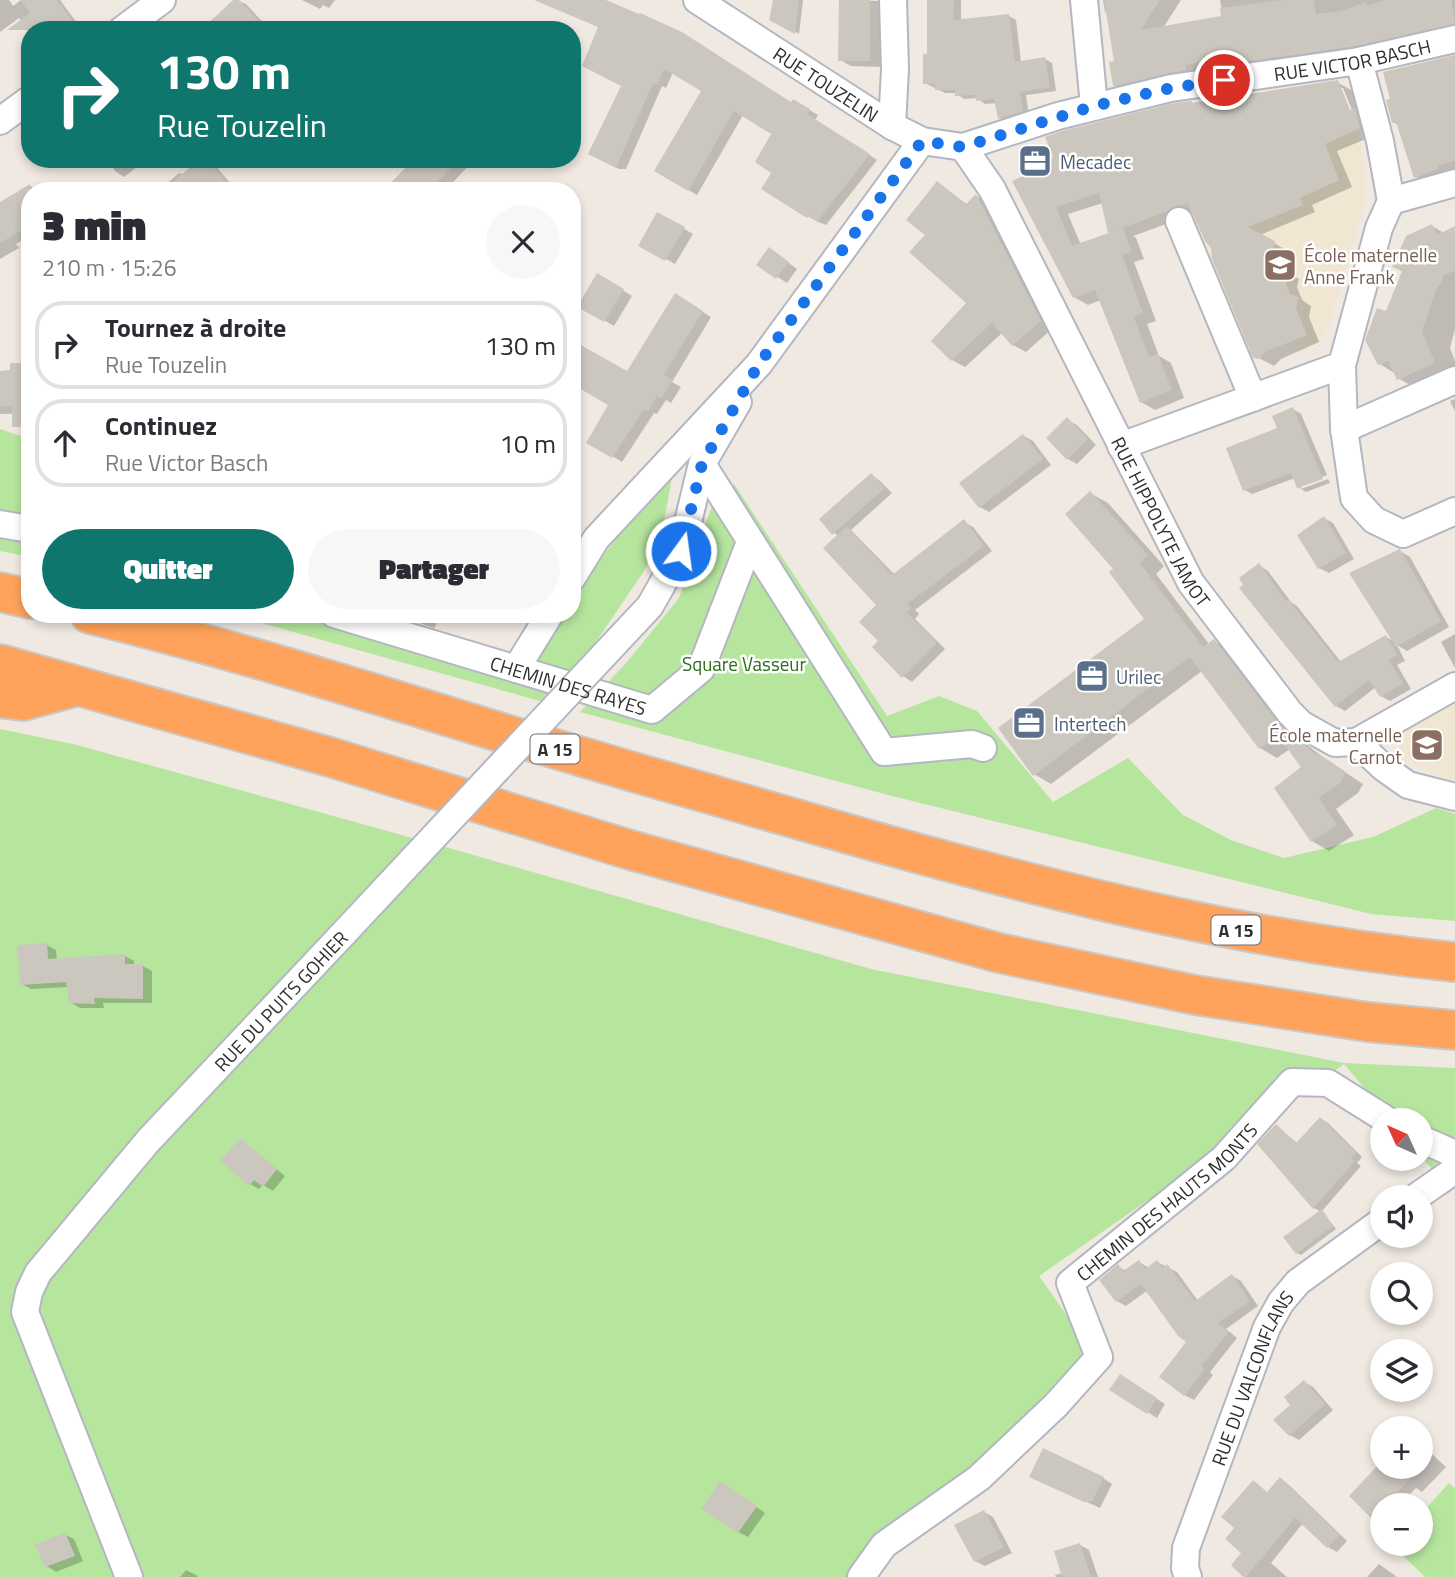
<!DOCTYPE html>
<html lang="fr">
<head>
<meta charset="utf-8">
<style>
  :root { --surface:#fff; --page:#f7f7f7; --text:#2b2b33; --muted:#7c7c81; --line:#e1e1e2; --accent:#0f766e }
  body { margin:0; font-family:"Titillium Web",sans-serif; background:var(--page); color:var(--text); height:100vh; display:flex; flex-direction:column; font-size:26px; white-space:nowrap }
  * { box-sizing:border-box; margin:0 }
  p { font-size:23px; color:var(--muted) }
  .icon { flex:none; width:38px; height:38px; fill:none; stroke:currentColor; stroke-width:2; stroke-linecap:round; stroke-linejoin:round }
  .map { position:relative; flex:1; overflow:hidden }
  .side { position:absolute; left:21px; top:182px; width:560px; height:441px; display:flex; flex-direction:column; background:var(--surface); border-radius:28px; box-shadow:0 4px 10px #0003 }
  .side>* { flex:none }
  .banner { position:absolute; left:21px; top:21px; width:560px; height:147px; border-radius:28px; box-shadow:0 4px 10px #0003; background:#0f766e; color:#fff; overflow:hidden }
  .needle { width:46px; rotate:315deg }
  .controls { position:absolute; left:1370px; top:1108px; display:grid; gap:14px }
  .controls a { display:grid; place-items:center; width:63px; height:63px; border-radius:50%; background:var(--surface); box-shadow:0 4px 10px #0003; font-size:35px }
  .pin { position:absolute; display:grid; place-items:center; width:60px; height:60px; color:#fff; margin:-30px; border:4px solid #fff; border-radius:50%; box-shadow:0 2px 7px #0007 }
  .me { position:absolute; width:77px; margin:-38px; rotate:14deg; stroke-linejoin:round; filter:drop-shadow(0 0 5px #0008) }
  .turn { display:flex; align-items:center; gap:24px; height:147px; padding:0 21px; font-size:32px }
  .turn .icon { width:91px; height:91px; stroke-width:2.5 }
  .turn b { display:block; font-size:49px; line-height:60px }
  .round { display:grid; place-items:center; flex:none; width:74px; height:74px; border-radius:37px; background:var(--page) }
  .head { display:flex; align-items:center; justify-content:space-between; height:119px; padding:0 21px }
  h1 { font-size:42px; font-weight:800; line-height:52px }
  .button { display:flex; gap:14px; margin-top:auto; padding:14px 21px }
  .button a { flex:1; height:80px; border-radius:42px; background:var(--accent); color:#fff; font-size:28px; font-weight:800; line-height:80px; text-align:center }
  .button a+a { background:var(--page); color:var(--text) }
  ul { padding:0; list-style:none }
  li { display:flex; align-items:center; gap:21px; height:88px; margin:0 14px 10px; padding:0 7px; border:4px solid var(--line); border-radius:28px }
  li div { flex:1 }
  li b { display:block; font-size:26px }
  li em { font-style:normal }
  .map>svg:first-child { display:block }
  .education { fill:#f0e6d1 }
  .green { fill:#b6e59e }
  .shadow { fill:#0003; fill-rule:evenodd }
  .building { fill:#cbc7bf }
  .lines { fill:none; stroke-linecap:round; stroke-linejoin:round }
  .street-casing { stroke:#b4b7c1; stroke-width:30 }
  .highway-casing { stroke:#c9c9c9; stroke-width:42 }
  .street { stroke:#fff; stroke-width:26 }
  .highway { stroke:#ffa35c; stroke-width:38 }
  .street-bridge-casing { stroke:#b4b7c1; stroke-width:30; stroke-linecap:butt }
  .street-bridge { stroke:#fff; stroke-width:26 }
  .route { stroke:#1a73e8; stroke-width:12; stroke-dasharray:0 21.6 }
  .labels { text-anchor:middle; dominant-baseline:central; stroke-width:5; stroke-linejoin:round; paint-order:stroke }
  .shield { fill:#fff; stroke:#6d6d6d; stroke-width:2 }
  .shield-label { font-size:18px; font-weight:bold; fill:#2e2e2e }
  .street-label { font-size:19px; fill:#2e2e2e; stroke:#fff }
  .service-label { font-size:19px; fill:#4e5e75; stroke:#fff; text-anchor:start }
  .education-label { font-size:19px; fill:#785e54; stroke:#fff; text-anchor:start }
  .park-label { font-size:19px; fill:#2c6e1b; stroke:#fff }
</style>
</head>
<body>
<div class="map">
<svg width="1455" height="1577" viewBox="0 0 1455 1577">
  <rect width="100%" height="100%" fill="#efe9e1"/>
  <!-- education -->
  <path class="education" d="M1355 131 1361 143 1365 169V201L1329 326 1321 340 1300 354 1293 340 1252 357 1188 204Z
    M1455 699V780L1430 774 1401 759 1398 732Z"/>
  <!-- green -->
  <path class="green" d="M0 429 30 439V557L0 551Z
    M674 467 661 537 644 571 589 652 540 701 229 614H381L399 631 522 658 556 614H572V594Z
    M734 484 887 716 939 696 977 711 1053 802 1128 758 1183 815 1231 840 1284 858 1373 837 1436 808 1455 814V921L1371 914 892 796 580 712 627 662 679 598 712 506Z
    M0 729 77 745 463 852 871 969 1344 1063 1455 1068V1147L1433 1170 1421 1156V1120H1391L1344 1064 1039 1276 1094 1354 872 1577H0Z
    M1449 1483 1455 1488V1577H1425L1393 1546 1395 1544H1421V1514Z"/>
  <!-- shadow -->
  <path class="shadow" d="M0 0H9L13 6 21 0H60L82 30H30V32L19 18 0 32Z
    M236 0 246 4 270 30H204Z
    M302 0H335L329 8 323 5 320 9Z
    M775 0H803L799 34 771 19Z
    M841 0 881 1V67L851 66 840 60Z
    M929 0H961V21L1009 16 1016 20 1021 62 1045 59 1052 63 1056 91 1026 95 1029 115 1007 122 1000 118 997 103 985 104 977 98 964 99 956 93H945L925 83 928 56Z
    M1103 0H1181L1163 28 1223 17 1220 0H1455V36L1129 94 1114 85 1116 62 1108 14 1105 12Z
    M609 3 792 104 794 101 818 115 815 120 877 160 826 225 816 221 763 189 774 172V134L743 115 697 195 656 171 703 90 673 72 666 88 662 86 626 169H619L598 158 623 85Z
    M1455 57V171L1428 184 1415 176 1399 125 1393 122Z
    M1337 82 1351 90 1373 136 1337 151 1352 187 1312 205 1315 212 1260 235 1288 251 1286 259 1291 274 1299 279 1297 287 1302 300 1311 306 1309 317 1319 342 1281 359 1274 366 1255 356 1213 247 1194 212 1188 213 1180 219 1133 236 1136 238 1144 259 1134 262 1156 321 1147 324 1159 356 1171 363 1184 398 1155 410 1141 402 1101 300 1088 305 1074 297 1015 181 1194 104ZM1339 88H1343L1355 117 1352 118ZM1103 203 1109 232 1112 233 1080 243 1068 214Z
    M107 159H137L141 164 124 177 115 171Z
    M206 159 214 164 236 190 166 191 163 187 179 173 184 175Z
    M416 159H471L473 161 445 191H393Z
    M47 183 57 191H30V236L16 244 19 248 0 259V204L30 186 36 189Z
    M938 184 968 205 976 196 989 203 1053 328 1026 352 1013 345 1002 333 965 367 952 360 969 302Z
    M511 185 523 191H508Z
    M658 214 693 234 675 264 641 245Z
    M1432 226 1444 233 1455 228V329L1450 348 1455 361V382L1427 395 1398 378 1396 374 1380 364 1387 313 1403 272 1395 267Z
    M572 232 577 235 572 245Z
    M778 255 797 269 787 283 759 265Z
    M598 275 632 296 614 326 580 306Z
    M675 295 711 317 672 382 681 387 671 403 666 400 657 414 654 413 622 462 589 442Z
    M0 372H12L30 413 0 414Z
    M1455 399V411L1450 401Z
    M1293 409 1301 414 1327 475 1301 485V489L1328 479 1330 483 1306 492 1298 487 1295 478 1252 494 1245 490Z
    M1067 420 1077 425 1096 445 1077 464 1068 459Z
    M1024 436 1033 441 1051 465 989 512 980 507Z
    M871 475 879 480 892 493 851 530 895 575 964 522 973 527 992 551 915 610 919 614 915 619 945 649 912 682 903 676 880 641 878 605 838 536 821 520Z
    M1090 493 1108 503 1164 566 1156 574 1209 644 1214 641 1231 651 1296 736 1325 759 1363 784 1358 793 1336 809 1354 835 1329 851 1312 841 1304 768 1290 749 1277 758 1260 748 1202 671 1051 784 1034 774 1147 620 1116 569Z
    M1324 518 1333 523 1354 559 1329 573 1319 568Z
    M1400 551 1410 557 1449 627 1407 651 1397 645 1405 661 1397 665 1411 689 1390 701 1381 696 1376 687 1345 711 1336 706 1259 565 1268 571 1291 602 1297 606 1341 662 1386 637 1395 642Z
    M393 614H442L434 628Z
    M1455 634V668L1441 642Z
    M47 945 56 950 57 960 125 956 134 961V965L143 966 152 971V1003H103L104 1008H80L70 1002 68 987 31 989 22 984Z
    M1320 1119 1328 1123 1362 1157 1357 1163 1361 1166 1322 1211 1336 1229 1301 1255 1297 1253 1321 1212 1314 1208 1276 1126 1297 1143Z
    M241 1140 285 1176 273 1191 263 1185 259 1189 250 1184Z
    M1139 1262 1149 1268 1157 1262 1177 1272 1198 1301 1232 1276 1241 1281 1258 1306 1226 1329 1237 1338 1210 1372 1213 1375 1194 1400 1184 1395 1189 1342 1148 1290 1126 1306 1117 1301 1118 1266 1126 1271Z
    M1120 1376 1165 1404 1157 1418 1112 1390Z
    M1304 1382 1313 1387 1333 1410 1299 1440 1290 1435 1293 1405Z
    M1421 1444 1446 1467 1422 1492 1416 1488 1399 1505H1382V1522L1373 1517 1351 1496 1421 1466Z
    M1103 1478 1112 1484 1100 1508 1040 1481Z
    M1281 1480 1289 1485 1347 1541 1337 1552 1328 1547 1303 1523 1271 1563 1287 1577H1246L1233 1565 1244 1553 1237 1528 1253 1482 1268 1493Z
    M730 1489 765 1513 748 1537 738 1532Z
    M984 1512 993 1517 1012 1553 985 1566 975 1561Z
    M64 1534 74 1539 83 1561 56 1572 47 1566Z
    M1080 1545 1089 1550 1098 1577H1056L1055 1575 1063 1573Z
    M1379 1564 1386 1569 1397 1577H1367Z
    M186 1570 196 1575 198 1577H180Z"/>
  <!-- building -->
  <path class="building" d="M20 0H57L79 30H7L30 13Z
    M233 0H239L267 30H201Z
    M534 0H606L639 14 640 13 682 32 791 102 793 99 810 109 807 114 870 154 817 222 809 215 807 218 761 189 771 173 755 162 771 134 734 111 688 191 654 171 701 91 664 69 657 85 653 83 616 168 588 154 621 86 582 66 598 27Z
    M773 0H799L795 34 769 20Z
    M839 0H870V61H838Z
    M927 0H954L953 20 1009 14 1015 62 1045 57 1050 87 1020 92 1023 111 998 119 994 99 976 101 975 95 955 96V90H935V84H923V54H927Z
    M1104 0H1160L1141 30 1221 16 1220 8 1282 0H1314L1316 14 1341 11 1366 2 1367 6 1384 0H1451L1455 24 1356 46 1229 64 1228 57 1186 65V70L1113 86 1109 62 1114 61Z
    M1455 55V161L1438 165 1439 169 1414 178 1396 122 1392 123 1386 100 1390 99 1383 72Z
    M1338 80 1350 110 1355 108 1360 128 1325 144 1339 180 1300 198 1303 205 1248 227 1275 241 1273 251 1277 264 1286 270 1284 278 1290 294 1299 297 1296 308 1307 335 1267 351 1259 359 1253 358 1212 259 1211 248 1205 241 1188 204 1174 206 1166 212 1108 233 1099 193 1056 207 1072 246 1123 228 1132 252 1122 255 1143 313 1134 317 1149 357 1158 354 1172 390 1140 403 1095 290 1073 298 1012 181 1026 175 1032 165 1053 157 1045 137 1062 131 1174 103 1192 101V103Z
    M200 159H207L234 191H162Z
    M414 159H460L428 191H383Z
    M937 181 966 204 976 194 1041 321 1012 346 992 323 951 361 931 341 966 303 909 252 925 235 906 220Z
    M30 184V225L0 243V202Z
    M657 212 685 227 665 261 638 246Z
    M1432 224 1437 235 1455 226V271L1444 275 1440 285H1438L1422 331 1435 363 1397 380 1388 361 1378 365 1365 340 1377 308 1386 311 1402 271 1392 267 1406 236Z
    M769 247 789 262 776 279 756 265Z
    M597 273 624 289 604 322 577 307Z
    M675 293 703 311 664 375 673 380 661 399 657 396 648 411 644 409 612 458 586 443 608 405 572 384V340L627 371Z
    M10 363H30V427H12V406L0 407V371L10 370Z
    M1293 407 1323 479 1297 488 1291 473 1243 491 1226 448 1277 428 1272 416Z
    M1067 417 1088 439 1067 460 1046 438Z
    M1023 434 1043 459 979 508 959 483Z
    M871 473 885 488 832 535 819 519Z
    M1090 491 1148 555 1140 563 1203 647 1214 639 1279 724 1317 755 1319 754 1346 772 1340 783 1319 798 1337 825 1311 842 1274 788 1301 767 1278 736 1259 749 1190 657 1033 776 998 728 1144 619 1109 572 1113 569 1065 514Z
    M1324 516 1346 553 1318 569 1297 535Z
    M964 519 984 546 907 604 911 608 907 613 937 643 902 678 872 647 878 641 859 622 876 605 823 548 847 526 892 575Z
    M1400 549 1441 621 1396 647 1349 573Z
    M1259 563 1286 601 1288 599 1338 662 1386 635 1397 655 1389 660 1403 684 1380 697 1369 680 1335 707 1239 588 1243 585 1239 578Z
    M47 943 48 959 125 954V964H143V999L94 998 95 1004 69 1003 66 982 20 985 17 945Z
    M1320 1117 1356 1152 1351 1158 1355 1161 1313 1209 1257 1144 1276 1124 1296 1143Z
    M240 1138 277 1169 263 1187 254 1180 249 1186 220 1161Z
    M1322 1209 1333 1226 1296 1254 1283 1237Z
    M1139 1260 1145 1269 1157 1260 1163 1268 1167 1264 1195 1301 1232 1274 1250 1301 1218 1323 1229 1332 1201 1366 1205 1369 1184 1396 1159 1377 1186 1342 1178 1336 1141 1284 1116 1302 1099 1280 1118 1264 1123 1271Z
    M1120 1374 1157 1398 1147 1414 1109 1390Z
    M1304 1380 1325 1404 1289 1436 1273 1420 1290 1405 1284 1397Z
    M1043 1448 1104 1477 1092 1502H1084L1029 1477Z
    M1377 1466H1423L1385 1505H1382V1508L1372 1519 1349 1496Z
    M1280 1477 1340 1535 1327 1548 1295 1518 1246 1577H1243L1231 1565 1241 1553 1225 1539 1234 1528 1221 1517 1253 1480 1267 1492Z
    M720 1481 757 1506 738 1533 701 1509Z
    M984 1510 1004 1547 974 1562 954 1525Z
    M65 1532 75 1556 45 1567 35 1545Z
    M1080 1543 1091 1577H1062L1054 1551Z"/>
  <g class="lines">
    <defs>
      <g id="street">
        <path id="s1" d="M697 0 892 126 922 141 963 147 1058 116 1171 88 1359 61 1455 39"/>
        <path d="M1084 0 1094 106"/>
        <path d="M122 30 162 0"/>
        <path d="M1359 61 1380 141 1391 201"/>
        <path d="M0 121 30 99"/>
        <path d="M892 126 895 69 893 0"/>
        <path id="s2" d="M963 147 992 189 1191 583 1290 713 1301 724 1335 743 1356 742 1455 686"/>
        <path d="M1455 183 1391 201 1379 228 1342 365 1344 429 1354 498 1374 520 1403 534 1455 511"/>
        <path d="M1179 221 1253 398"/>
        <path d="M1344 429 1455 380"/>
        <path d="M1121 446 1342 365"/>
        <path d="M702 464 884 752 972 744 983 748"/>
        <path d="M0 524 30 529"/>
        <path d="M572 578 596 539 759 364 922 141"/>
        <path id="s3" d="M334 614 652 710 701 669 750 542"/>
        <path d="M604 655 650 606 681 551 702 464 738 402"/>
        <path d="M516 669 550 614"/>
        <path d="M1356 742 1384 768 1408 785 1455 797"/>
        <path d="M1421 1139 1455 1154"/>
        <path d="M1416 1197 1455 1170"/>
        <path id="s4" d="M129 1577 25 1312 29 1292 38 1273 148 1141 343 934"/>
        <path id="s5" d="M861 1577 884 1545 979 1478 1056 1405 1099 1357 1070 1283 1224 1158 1292 1082 1328 1083 1387 1120"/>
        <path id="s6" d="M1188 1577 1185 1568 1186 1548 1267 1327 1281 1302 1298 1282 1382 1221"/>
      </g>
      <path id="highway" d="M0 592 30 599
        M90 614C233 649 372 693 512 736 632 772 753 807 873 841 1066 895 1255 942 1455 962
        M0 664 330 757 627 849 999 953 1195 995 1368 1022 1455 1030
        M0 698 23 701 78 686"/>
    </defs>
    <!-- street casing -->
    <use href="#street" class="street-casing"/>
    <!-- highway casing -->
    <use href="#highway" class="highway-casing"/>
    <!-- street -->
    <use href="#street" class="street"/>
    <!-- highway -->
    <use href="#highway" class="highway"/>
    <defs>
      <path id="street-bridge" d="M343 934 604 655"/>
    </defs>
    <!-- street-bridge casing -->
    <use href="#street-bridge" class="street-bridge-casing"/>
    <!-- street-bridge -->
    <use href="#street-bridge" class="street-bridge"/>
  </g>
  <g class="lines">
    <!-- route -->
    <path class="route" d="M681 551 702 464 759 364 922 141 963 147 1094 106 1171 88 1224 80"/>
  </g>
  <!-- icons -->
  <defs>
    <symbol id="office-square" viewBox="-11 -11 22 22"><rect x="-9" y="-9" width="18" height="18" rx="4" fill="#5c6f8a" stroke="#fff"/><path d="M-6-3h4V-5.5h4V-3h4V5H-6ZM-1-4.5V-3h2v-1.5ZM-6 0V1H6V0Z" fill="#fff"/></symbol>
    <symbol id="school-square" viewBox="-11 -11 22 22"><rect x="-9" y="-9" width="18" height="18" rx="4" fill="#8d6e63" stroke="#fff"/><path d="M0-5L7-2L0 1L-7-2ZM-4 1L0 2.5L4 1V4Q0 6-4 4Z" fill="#fff"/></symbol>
  </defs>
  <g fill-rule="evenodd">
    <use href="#office-square" x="1016" y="142" width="38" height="38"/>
    <use href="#school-square" x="1261" y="246" width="38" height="38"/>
    <use href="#office-square" x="1073" y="657" width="38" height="38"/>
    <use href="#office-square" x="1010" y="704" width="38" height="38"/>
    <use href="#school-square" x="1408" y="726" width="38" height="38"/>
  </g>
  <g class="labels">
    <!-- shield labels -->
    <g class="shield">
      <rect x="530.5" y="734.5" width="49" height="29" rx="5"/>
      <rect x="1211.5" y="915.5" width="49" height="29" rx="5"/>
    </g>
    <g class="shield-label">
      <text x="555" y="749">A 15</text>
      <text x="1236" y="930">A 15</text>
    </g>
    <!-- street labels -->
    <g class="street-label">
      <text stroke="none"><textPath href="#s1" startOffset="707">RUE VICTOR BASCH</textPath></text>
      <text stroke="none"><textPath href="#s1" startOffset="154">RUE TOUZELIN</textPath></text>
      <text stroke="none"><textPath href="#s2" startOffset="424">RUE HIPPOLYTE JAMOT</textPath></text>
      <text stroke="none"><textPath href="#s3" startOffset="245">CHEMIN DES RAYES</textPath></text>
      <text stroke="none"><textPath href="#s4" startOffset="691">RUE DU PUITS GOHIER</textPath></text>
      <text stroke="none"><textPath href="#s5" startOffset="532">CHEMIN DES HAUTS MONTS</textPath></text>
      <text stroke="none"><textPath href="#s6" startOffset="212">RUE DU VALCONFLANS</textPath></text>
    </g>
    <!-- service labels -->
    <g class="service-label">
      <text x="1060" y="161">Mecadec</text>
      <text x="1116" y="676">Urilec</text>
      <text x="1054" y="723">Intertech</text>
    </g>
    <!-- education labels -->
    <g class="education-label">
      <text x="1304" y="254">École maternelle<tspan x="1304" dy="22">Anne Frank</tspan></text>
      <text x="1402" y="734" text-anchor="end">École maternelle<tspan x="1402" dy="22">Carnot</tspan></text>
    </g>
    <!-- park labels -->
    <g class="park-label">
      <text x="744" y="663">Square Vasseur</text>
    </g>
  </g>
</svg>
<div class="controls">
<a><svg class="needle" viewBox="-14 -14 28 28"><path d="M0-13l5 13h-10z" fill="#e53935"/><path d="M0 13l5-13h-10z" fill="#7c7c81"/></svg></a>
<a><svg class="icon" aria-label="sound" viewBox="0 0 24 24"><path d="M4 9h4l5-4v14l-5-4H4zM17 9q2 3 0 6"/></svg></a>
<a><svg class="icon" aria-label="search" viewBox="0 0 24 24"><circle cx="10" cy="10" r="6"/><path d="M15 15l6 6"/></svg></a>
<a><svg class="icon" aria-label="layers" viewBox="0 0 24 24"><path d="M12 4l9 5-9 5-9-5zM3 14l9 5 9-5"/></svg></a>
<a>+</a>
<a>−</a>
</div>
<div class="pin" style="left:1224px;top:80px;background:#d93025"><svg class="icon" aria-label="arrive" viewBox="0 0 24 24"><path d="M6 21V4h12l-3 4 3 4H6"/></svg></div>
<svg class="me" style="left:681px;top:551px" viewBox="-20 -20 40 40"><circle r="17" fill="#1a73e8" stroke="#fff" stroke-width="3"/><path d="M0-11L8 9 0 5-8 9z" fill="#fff"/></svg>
<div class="banner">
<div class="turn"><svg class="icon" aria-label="right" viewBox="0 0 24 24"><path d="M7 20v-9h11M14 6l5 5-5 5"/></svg><div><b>130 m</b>Rue Touzelin</div></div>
</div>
<section class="side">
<div class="head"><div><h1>3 min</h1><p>210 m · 15:26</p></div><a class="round"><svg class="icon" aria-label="close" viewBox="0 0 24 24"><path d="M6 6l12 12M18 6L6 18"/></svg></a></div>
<ul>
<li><svg class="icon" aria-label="right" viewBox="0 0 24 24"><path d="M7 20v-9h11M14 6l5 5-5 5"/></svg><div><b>Tournez à droite</b><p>Rue Touzelin</p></div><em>130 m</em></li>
<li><svg class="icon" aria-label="ahead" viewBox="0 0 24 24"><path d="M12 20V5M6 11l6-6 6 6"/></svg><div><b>Continuez</b><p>Rue Victor Basch</p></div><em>10 m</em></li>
</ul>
<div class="button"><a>Quitter</a><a>Partager</a></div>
</section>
</div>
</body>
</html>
